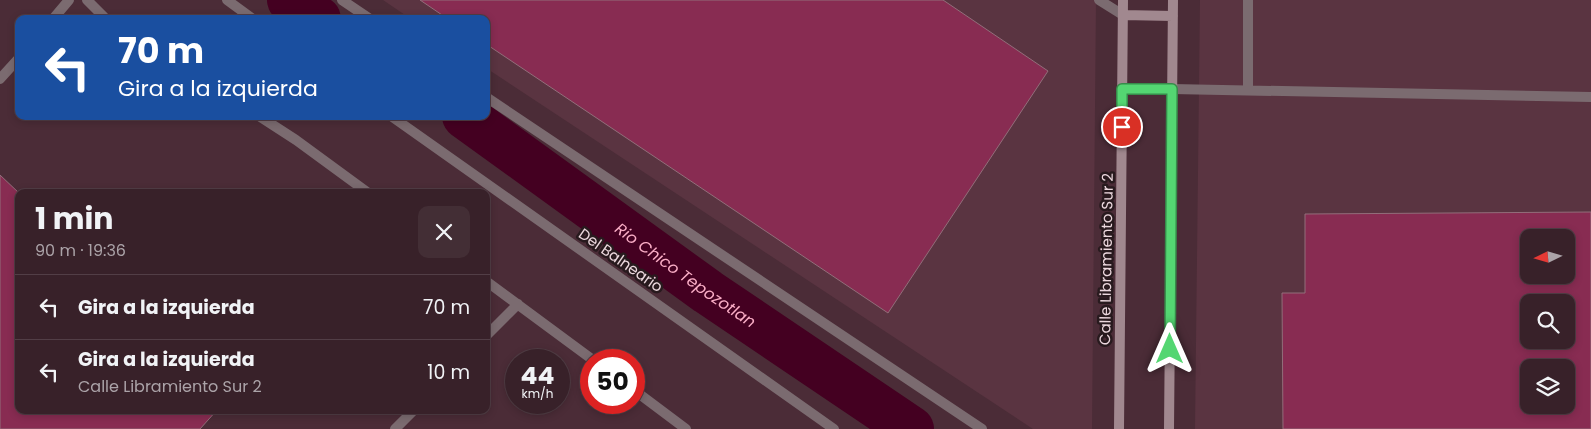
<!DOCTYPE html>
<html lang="es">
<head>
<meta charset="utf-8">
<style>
  :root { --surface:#382129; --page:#432e35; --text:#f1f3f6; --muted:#aba3a8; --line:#523e46 }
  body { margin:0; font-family:Poppins,sans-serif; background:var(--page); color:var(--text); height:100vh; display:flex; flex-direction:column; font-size:19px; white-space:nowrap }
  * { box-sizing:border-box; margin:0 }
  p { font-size:16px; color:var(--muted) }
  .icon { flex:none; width:28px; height:28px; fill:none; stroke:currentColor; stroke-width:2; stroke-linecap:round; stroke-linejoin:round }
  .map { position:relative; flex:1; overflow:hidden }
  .details { position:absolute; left:15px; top:189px; width:475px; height:225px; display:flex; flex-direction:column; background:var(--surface); border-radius:10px; box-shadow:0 2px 8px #0003,0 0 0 1px var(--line) }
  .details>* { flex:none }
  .banner { position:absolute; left:15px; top:15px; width:475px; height:105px; border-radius:10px; box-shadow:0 2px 8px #0003,0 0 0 1px var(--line); background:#1a4fa0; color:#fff; overflow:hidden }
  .needle { width:32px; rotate:265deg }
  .buttons { position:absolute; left:1520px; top:229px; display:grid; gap:10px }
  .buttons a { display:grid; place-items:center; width:55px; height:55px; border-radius:10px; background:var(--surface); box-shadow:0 2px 8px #0003,0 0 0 1px var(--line); font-size:25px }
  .speed { position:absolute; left:505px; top:349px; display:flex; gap:10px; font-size:25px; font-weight:700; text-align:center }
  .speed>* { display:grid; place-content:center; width:65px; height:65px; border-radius:50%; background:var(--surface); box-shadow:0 2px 8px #0003,0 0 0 1px var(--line); line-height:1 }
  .speed small { font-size:12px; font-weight:400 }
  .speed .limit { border:8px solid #d22; background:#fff; color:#111 }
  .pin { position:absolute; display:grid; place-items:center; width:42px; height:42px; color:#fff; margin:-21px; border:2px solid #fff; border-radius:50%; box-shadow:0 1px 5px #0007 }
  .me { position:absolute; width:55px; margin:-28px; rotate:0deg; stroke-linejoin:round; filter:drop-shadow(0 0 4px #0008) }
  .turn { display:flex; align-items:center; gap:18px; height:105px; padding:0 20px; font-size:22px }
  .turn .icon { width:65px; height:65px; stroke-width:2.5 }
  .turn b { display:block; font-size:35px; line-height:42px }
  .round { display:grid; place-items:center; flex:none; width:52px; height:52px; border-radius:10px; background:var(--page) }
  .summary { display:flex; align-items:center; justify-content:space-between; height:85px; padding:0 20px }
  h1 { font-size:30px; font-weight:700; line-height:38px }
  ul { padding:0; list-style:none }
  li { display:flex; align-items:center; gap:15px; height:65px; padding:0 20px; border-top:1px solid var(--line) }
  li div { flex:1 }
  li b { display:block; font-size:19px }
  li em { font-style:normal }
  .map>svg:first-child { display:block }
  .built { fill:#5a3441; fill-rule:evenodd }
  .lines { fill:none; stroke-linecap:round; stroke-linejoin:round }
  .river { stroke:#440021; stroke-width:46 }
  .building { fill:#882c52; stroke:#926e7a; fill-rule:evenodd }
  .lane { stroke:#7b6b70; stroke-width:10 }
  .street { stroke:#7b6b70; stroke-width:10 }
  .secondary { stroke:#a1888f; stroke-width:10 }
  .route-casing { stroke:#378b4a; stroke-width:12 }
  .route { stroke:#54d672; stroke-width:9 }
  .labels { text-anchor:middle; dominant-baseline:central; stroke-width:5; stroke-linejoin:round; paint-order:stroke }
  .street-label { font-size:15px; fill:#ecd8de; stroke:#281a1e }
  .water-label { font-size:16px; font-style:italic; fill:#faadc6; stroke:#281a1e }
</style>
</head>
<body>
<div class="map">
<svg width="1591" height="429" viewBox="0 0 1591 429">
  <rect width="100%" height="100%" fill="#4b2c37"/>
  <!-- built -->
  <path class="built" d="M383 0H1096L1092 429H1033L486 68V19H411Z
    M1200 0H1591V429H1195ZM1529 238H1566V275H1529ZM1529 302H1566V340H1529ZM1529 368H1566V405H1529Z"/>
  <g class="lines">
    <!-- river -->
    <g class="river">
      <path d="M290 0 318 19"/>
      <path id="s1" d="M465 116 708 292 911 429"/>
    </g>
  </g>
  <!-- building -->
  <path class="building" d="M420 0H943L1048 71 888 313 486 44V19H448Z
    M0 175 19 193V410H217L200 429H0Z
    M1591 212V429H1283L1282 293H1305V214ZM1529 238H1566V275H1529ZM1529 302H1566V340H1529ZM1529 368H1566V405H1529Z"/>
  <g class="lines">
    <!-- lane -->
    <path class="lane" d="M87 0 106 19
      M1099 0 1123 15
      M1248 0V89
      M53 19 69 0
      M0 79 19 58
      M1172 89 1591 97
      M259 116 296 140 367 192
      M486 281 593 360
      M486 336 518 304
      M634 390 686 429
      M395 429 414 410"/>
    <!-- street -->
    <path class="street" d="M227 0 253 19
      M342 0 370 19
      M486 97 982 429
      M391 116 834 429"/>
    <!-- secondary -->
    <path class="secondary" d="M1123 15 1173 16
      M1122 89H1172
      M1119 429 1123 0
      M1169 429 1173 0"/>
  </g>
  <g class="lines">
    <defs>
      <path id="route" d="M1122 127V89H1172L1170 349"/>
    </defs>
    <!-- route casing -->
    <use href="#route" class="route-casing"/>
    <!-- route -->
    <use href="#route" class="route"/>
  </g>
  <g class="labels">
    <!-- street labels -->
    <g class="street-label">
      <text transform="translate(1106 259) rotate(-89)">Calle Libramiento Sur 2</text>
      <text transform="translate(621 260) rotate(35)">Del Balneario</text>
    </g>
    <!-- water labels -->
    <g class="water-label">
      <text stroke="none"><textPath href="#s1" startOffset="272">Rio Chico Tepozotlan</textPath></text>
    </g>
  </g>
</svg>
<div class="buttons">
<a><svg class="needle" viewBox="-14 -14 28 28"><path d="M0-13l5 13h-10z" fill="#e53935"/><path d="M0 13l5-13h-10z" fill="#aba3a8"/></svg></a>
<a><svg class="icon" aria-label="search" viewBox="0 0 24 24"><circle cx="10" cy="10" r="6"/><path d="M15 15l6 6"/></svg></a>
<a><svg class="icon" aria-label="layers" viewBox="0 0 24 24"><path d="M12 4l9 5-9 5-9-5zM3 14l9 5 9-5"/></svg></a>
</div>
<div class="speed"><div>44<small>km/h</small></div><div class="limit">50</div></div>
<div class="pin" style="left:1122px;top:127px;background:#d93025"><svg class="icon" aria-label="arrive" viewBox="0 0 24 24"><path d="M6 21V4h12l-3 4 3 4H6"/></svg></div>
<svg class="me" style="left:1170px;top:349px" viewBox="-20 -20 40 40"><path d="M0-17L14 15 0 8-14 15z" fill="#54d672" stroke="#fff" stroke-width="4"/></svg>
<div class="banner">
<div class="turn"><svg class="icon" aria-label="left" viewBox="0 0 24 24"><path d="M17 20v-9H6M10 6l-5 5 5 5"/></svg><div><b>70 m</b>Gira a la izquierda</div></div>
</div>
<section class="details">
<div class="summary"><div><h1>1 min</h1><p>90 m · 19:36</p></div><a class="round"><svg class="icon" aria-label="close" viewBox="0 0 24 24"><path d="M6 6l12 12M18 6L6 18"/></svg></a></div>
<ul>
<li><svg class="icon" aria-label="left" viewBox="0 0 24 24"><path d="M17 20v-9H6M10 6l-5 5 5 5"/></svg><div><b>Gira a la izquierda</b></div><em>70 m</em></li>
<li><svg class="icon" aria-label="left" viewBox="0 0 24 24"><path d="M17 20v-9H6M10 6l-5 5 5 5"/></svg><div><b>Gira a la izquierda</b><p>Calle Libramiento Sur 2</p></div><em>10 m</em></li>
</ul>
</section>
</div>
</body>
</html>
